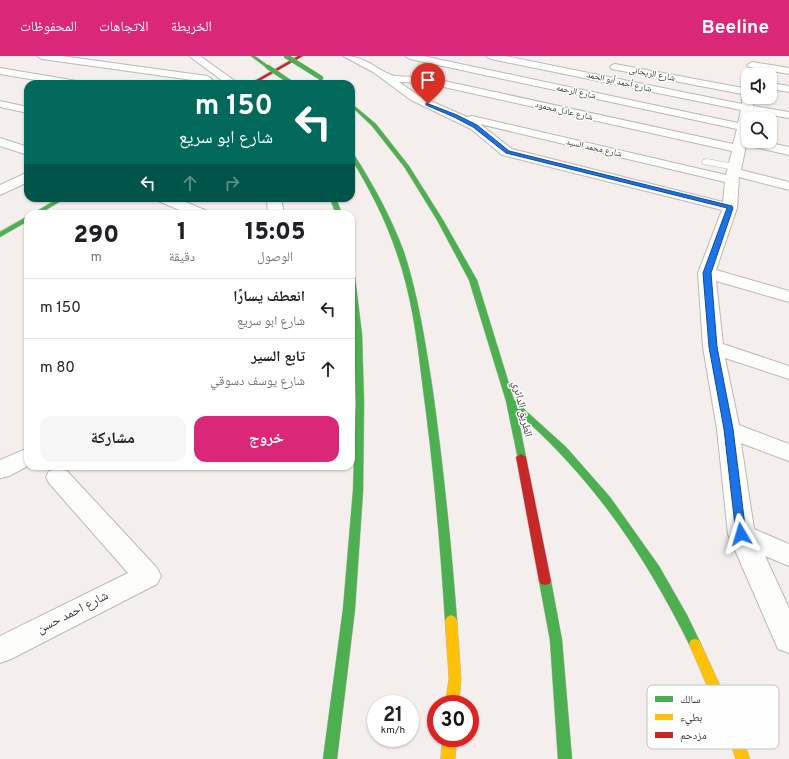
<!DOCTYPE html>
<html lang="ar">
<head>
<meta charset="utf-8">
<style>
  :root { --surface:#fff; --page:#f6f6f6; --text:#202124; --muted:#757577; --line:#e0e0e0; --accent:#db2777 }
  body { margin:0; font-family:Overpass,"Noto Naskh Arabic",sans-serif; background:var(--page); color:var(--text); direction:rtl; height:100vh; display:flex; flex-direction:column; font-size:15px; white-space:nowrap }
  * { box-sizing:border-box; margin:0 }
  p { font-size:13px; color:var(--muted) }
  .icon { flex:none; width:22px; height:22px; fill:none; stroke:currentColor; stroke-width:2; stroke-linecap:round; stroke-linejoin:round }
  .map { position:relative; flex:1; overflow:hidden; direction:ltr }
  .panel { position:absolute; left:24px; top:154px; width:331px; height:260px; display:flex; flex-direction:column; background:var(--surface); border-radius:12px; box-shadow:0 1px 3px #0004; direction:rtl }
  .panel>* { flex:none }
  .top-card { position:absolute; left:24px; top:24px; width:331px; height:122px; border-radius:12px; box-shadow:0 1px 3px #0004; direction:rtl; background:#00695c; color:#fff; overflow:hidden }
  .fabs { position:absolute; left:741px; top:12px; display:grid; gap:8px }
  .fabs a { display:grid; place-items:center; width:36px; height:36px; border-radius:8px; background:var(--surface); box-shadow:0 1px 3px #0004; font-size:20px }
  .speed { position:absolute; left:367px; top:639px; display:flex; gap:8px; font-size:20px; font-weight:700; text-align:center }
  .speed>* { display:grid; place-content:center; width:52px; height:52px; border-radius:50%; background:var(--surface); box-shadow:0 1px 3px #0004; line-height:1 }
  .speed small { font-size:10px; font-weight:400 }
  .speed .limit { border:6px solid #d22; background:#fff; color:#111 }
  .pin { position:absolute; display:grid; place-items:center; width:34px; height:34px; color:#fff; margin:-41px -17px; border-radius:50% 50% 50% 0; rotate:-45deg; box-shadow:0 0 4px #0007 }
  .pin .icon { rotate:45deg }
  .me { position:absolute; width:44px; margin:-22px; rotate:353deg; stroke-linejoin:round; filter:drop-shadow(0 0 3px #0008) }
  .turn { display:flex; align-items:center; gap:14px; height:84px; padding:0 16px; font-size:18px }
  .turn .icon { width:52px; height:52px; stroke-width:2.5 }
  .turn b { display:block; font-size:28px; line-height:34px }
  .lanes { display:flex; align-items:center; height:38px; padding:0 16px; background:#0003; justify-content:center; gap:20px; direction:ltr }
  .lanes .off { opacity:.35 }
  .eta { display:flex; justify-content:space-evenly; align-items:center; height:68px; text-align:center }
  .eta b { font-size:24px; font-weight:800; line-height:28px }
  .action { display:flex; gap:8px; margin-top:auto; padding:8px 16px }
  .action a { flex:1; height:46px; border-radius:12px; background:var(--accent); color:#fff; font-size:16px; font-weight:800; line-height:46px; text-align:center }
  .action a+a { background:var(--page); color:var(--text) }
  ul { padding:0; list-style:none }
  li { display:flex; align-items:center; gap:12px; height:60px; padding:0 16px; border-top:1px solid var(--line) }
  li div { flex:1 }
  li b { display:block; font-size:15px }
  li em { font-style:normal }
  header { display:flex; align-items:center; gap:24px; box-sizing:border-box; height:56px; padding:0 20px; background:var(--accent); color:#fff }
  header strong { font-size:19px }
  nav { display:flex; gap:22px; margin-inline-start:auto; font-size:14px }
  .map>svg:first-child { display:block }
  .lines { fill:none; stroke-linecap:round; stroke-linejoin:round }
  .lane-casing { stroke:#bcb8b6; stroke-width:1 }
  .street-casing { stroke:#bcb8b6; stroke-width:2 }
  .fast-casing { stroke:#bcb8b6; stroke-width:1 }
  .slow-casing { stroke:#bcb8b6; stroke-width:1 }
  .jam-casing { stroke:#bcb8b6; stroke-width:1 }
  .lane { fill:#fdfdfc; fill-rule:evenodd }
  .street { fill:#fdfdfc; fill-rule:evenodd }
  .fast { fill:#4caf50; fill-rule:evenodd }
  .slow { fill:#ffc107; fill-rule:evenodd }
  .jam { fill:#c62828; fill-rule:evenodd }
  .fast-bridge-casing { stroke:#bcb8b6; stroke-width:5; stroke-linecap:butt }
  .fast-bridge { stroke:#4caf50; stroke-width:4.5 }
  .route { fill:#1a73e8; stroke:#114b97 }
  .labels { text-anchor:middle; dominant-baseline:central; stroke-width:3; stroke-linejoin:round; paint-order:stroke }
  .far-street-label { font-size:9px; fill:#373432; stroke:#fefefe }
  .street-label { font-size:11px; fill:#373432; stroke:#fefefe }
  .near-street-label { font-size:13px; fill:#373432; stroke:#fefefe }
  .key { fill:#fefefe; stroke:#c2c1c1; stroke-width:1 }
  .key-label { font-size:11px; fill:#373432 }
</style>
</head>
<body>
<header>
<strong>Beeline</strong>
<nav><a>الخريطة</a><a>الاتجاهات</a><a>المحفوظات</a></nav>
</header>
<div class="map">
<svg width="789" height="703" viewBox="0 0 789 703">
  <rect width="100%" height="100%" fill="#f4efec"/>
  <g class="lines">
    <defs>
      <path id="lane" d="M707 103 735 108 740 111 735 114 703 108 702 106 703 104Z"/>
      <path id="street" d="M37 0H62L207 20 212 23 207 26 42 3Z
        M189 0H200L239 28H227Z
        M343 0C365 0 371 10 389 18 396 22 417 20 426 21L733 88 737 73 410 3 405 0H423L738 67 741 54 491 3 486 0H505L742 48V38L612 13 610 11 612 9 615 8 743 32 748 30V41H753V50L789 56V62L752 56 751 63H748V85H761L789 91V99L746 89 741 114 789 126V134L739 121 737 152 716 214 789 235V246L716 225 723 288 789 310V323L725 302 739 369 789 388V405L741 387 754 473 789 488V510L765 500 789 552V597L778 593 728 478 717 373 703 291 698 217 722 154 502 99 471 73 411 44 373 16ZM399 26 426 27 732 95 726 119 472 60 467 61 419 40ZM480 68 725 126 723 146 512 93Z
        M752 6 789 12V18L749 11 747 9Z
        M0 12 77 25 82 28H59L0 18Z
        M770 27 789 30V36L770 33Z
        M0 45 28 51V57L0 51Z
        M0 82 28 91V99L0 90Z
        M28 116V126L0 139V129Z
        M156 142H176L207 155 210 158H189L158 145Z
        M267 142H281L284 158H268Z
        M28 392V410L9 420 0 422V404Z
        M58 413 67 415 157 512 161 520 157 528 11 603 0 607V580L128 517 49 427 46 421 49 415Z"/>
      <path id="fast" d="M251 0H255L270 11 267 12Z
        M351 47 376 68 409 110 443 164 477 224 514 344 566 391 610 441 659 510 687 559 701 588 699 592 695 593 691 592C645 499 595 425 517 356L526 401 524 403H518L506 345 469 224 437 164 405 112 372 70 351 50Z
        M351 96 353 97C373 128 391 161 404 196 418 239 425 285 432 329 443 407 451 486 457 564L455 567 451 569 447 567 445 564C440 484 433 405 422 325 417 282 411 236 396 195 385 162 369 132 351 102Z
        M59 142H66L39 158H32Z
        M330 142H336L342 158H336Z
        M28 160V165L0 181V176Z
        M351 219 355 221 362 279 364 347 363 435 355 553 337 703H323L343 553 353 435 356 347 354 279 351 252Z
        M545 521 549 522 551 525 562 584 572 703H558L550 584 539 525 541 522Z"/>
      <path id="slow" d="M451 559 455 561 457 564 461 623 459 648H445L449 623 445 564 447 561Z
        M695 583 699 584 701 588 735 662 750 703H736L721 662 689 588 691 584Z
        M443 682H457L455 703H441Z"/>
      <path id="jam" d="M298 0H303L254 28H249Z
        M521 398 526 401 551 525 549 528 545 529 541 528 539 525 516 401Z"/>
    </defs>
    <!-- lane casing -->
    <use href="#lane" class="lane-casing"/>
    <!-- street casing -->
    <use href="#street" class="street-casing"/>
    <!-- fast casing -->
    <use href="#fast" class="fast-casing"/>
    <!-- slow casing -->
    <use href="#slow" class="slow-casing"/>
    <!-- jam casing -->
    <use href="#jam" class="jam-casing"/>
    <!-- lane -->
    <use href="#lane" class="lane"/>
    <!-- street -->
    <use href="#street" class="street"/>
    <!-- fast -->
    <use href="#fast" class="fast"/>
    <!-- slow -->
    <use href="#slow" class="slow"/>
    <!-- jam -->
    <use href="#jam" class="jam"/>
    <defs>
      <path id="fast-bridge" d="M286 0 321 22
        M268 11 293 28"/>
    </defs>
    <!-- fast-bridge casing -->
    <use href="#fast-bridge" class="fast-bridge-casing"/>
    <!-- fast-bridge -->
    <use href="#fast-bridge" class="fast-bridge"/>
  </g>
  <!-- route -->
  <path class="route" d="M426 47 457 59 477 69 509 95 732 150 733 152 711 217 717 291 733 373 746 478 745 481H737L736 478 724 373 709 291 703 217 727 152 506 97 473 71 454 61 426 49Z"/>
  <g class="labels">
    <!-- far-street labels -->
    <g class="far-street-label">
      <text transform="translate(652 18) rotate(11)">شارع الريحانى</text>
      <text transform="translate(619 26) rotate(13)">شارع أحمد أبو الحمد</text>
      <text transform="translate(576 36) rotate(12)">شارع الرحمه</text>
      <text transform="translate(564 55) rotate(13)">شارع عادل محمود</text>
      <text transform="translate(594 92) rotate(13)">شارع محمد السيد</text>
    </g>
    <!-- street labels -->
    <g class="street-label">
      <text transform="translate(522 353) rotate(77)">الطريق الدائري</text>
    </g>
    <!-- near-street labels -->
    <g class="near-street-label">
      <text transform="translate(73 557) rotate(-27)">شارع احمد حسن</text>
    </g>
  </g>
  <!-- legend -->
  <rect x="647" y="629" width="132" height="64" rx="6" class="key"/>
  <rect x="655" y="640" width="18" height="6" fill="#4caf50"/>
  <rect x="655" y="658" width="18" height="6" fill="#ffc107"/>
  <rect x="655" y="676" width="18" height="6" fill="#c62828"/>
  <g class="key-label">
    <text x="680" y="647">سالك</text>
    <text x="680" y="665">بطيء</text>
    <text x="680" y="683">مزدحم</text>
  </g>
</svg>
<div class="fabs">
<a><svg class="icon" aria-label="sound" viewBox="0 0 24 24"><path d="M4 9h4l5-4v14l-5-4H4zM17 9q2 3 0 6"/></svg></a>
<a><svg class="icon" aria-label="search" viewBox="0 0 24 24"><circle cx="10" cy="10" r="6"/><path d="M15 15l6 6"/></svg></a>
</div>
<div class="speed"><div>21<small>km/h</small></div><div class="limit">30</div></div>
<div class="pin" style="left:428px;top:48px;background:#d93025"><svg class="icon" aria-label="arrive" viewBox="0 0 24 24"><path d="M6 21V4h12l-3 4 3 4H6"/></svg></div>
<svg class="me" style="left:741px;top:478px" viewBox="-20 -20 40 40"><path d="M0-17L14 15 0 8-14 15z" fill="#1a73e8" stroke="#fff" stroke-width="4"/></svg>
<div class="top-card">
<div class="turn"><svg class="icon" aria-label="left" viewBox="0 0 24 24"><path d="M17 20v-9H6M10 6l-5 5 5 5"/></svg><div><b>150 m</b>شارع ابو سريع</div></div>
<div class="lanes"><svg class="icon" aria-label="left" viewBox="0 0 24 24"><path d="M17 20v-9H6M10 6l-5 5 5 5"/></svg><svg class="icon off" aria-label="ahead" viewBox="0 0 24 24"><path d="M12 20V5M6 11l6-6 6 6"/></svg><svg class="icon off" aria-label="right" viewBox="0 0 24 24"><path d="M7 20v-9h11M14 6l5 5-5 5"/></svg></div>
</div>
<section class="panel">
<div class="eta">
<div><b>15:05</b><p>الوصول</p></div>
<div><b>1</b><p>دقيقة</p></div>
<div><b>290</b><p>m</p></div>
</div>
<ul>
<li><svg class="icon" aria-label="left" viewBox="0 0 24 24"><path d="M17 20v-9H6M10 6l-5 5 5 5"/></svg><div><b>انعطف يسارًا</b><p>شارع ابو سريع</p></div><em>150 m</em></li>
<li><svg class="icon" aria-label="ahead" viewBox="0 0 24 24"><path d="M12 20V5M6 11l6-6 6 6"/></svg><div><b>تابع السير</b><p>شارع يوسف دسوقي</p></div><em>80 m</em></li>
</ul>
<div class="action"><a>خروج</a><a>مشاركة</a></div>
</section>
</div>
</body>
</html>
